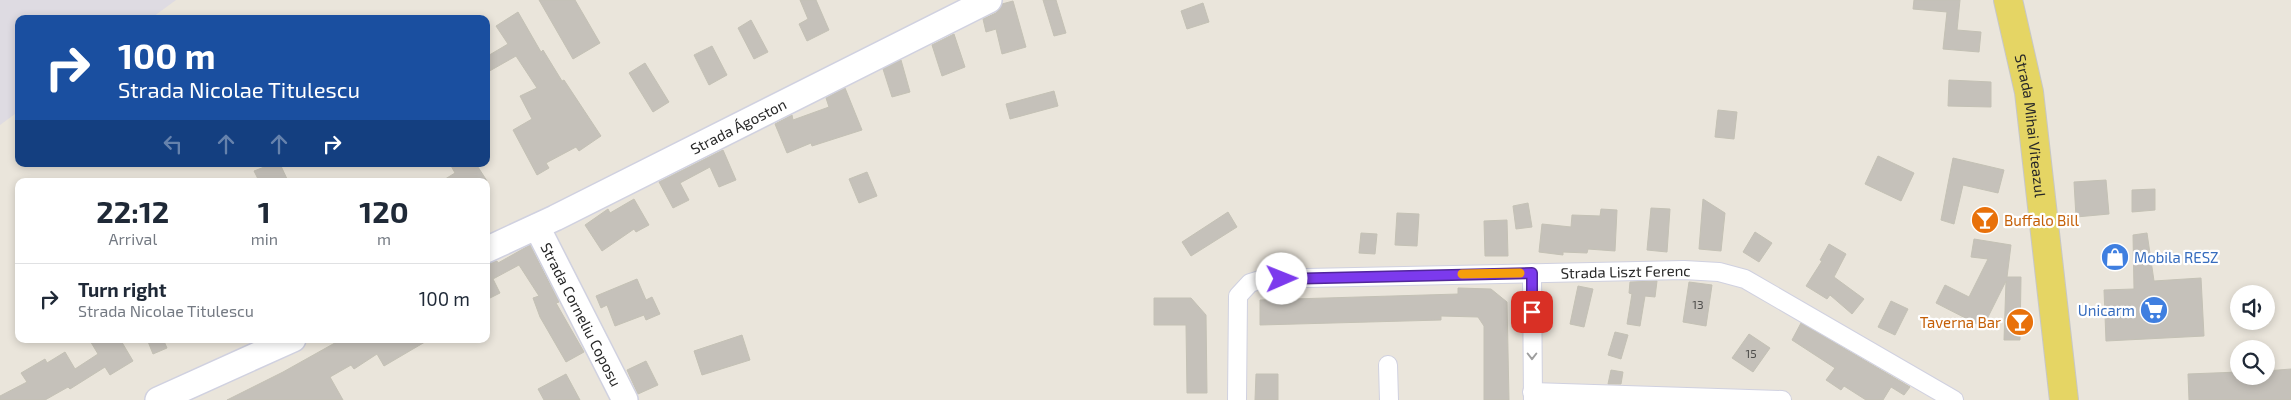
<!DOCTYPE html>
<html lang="en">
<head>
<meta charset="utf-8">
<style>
  :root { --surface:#fff; --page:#f6f6f7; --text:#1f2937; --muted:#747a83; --line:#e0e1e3 }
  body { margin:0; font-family:"Exo 2",sans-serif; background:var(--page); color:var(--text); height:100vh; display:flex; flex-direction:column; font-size:19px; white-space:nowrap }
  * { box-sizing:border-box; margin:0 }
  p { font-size:16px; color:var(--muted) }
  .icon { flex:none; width:28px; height:28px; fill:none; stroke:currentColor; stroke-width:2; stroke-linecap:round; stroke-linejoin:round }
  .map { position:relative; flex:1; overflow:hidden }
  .panel { position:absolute; left:15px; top:178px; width:475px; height:165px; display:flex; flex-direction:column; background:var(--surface); border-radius:10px; box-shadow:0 2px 8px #0003 }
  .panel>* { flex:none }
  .guide { position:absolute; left:15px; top:15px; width:475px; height:152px; border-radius:10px; box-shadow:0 2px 8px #0003; background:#1a4fa0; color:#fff; overflow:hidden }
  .tools { position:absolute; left:2230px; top:285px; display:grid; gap:10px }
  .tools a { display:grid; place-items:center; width:45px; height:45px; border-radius:50%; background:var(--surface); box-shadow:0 2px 8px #0003; font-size:25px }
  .pin { position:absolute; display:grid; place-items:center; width:42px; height:42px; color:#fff; margin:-21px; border-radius:10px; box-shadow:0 2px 8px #0006 }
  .me { position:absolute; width:55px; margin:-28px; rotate:89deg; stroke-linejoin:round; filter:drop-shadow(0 0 4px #0008) }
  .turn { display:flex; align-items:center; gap:18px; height:105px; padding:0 20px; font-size:22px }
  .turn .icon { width:65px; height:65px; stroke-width:2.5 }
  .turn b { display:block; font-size:35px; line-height:42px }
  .lanes { display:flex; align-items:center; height:48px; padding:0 20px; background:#0003; justify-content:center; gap:25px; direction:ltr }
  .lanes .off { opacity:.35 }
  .eta { display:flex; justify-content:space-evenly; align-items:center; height:85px; text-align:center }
  .eta b { font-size:30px; font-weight:700; line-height:35px }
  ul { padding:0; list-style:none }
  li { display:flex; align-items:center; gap:15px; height:70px; padding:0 20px; border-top:1px solid var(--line) }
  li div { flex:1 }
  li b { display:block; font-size:19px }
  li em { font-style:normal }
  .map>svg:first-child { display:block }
  .industrial { fill:#dedbe2 }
  .building { fill:#c5c1ba; stroke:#c4c1b5 }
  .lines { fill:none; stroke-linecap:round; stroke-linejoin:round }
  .street-casing { stroke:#d0d1e0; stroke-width:20 }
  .secondary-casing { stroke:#d0d1e0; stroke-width:28 }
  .primary-casing { stroke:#c7c7c7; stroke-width:30 }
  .street { stroke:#fff; stroke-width:18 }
  .secondary { stroke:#fff; stroke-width:25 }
  .primary { stroke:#e5d564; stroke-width:28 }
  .oneway { stroke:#9e9e9e }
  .route-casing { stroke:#51269a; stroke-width:12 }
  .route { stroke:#7c3aed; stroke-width:9 }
  .slow { stroke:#f59e0b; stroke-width:9 }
  .labels { text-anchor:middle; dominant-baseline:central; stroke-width:4.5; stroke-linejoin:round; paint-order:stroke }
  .number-label { font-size:12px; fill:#4f4e4c }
  .street-label { font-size:15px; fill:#282828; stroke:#fff }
  .food-label { font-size:15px; fill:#c56008; stroke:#fff; text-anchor:start }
  .shop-label { font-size:15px; fill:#366cbe; stroke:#fff; text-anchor:start }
</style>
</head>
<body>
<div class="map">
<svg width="2291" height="400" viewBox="0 0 2291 400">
  <rect width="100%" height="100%" fill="#eae5db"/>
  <!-- industrial -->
  <path class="industrial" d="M0 0H176L150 19H19V111L0 125Z"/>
  <!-- building -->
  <path class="building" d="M539 0H575L600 43 573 59Z
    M800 0H816L829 30 807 41 799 24 808 19Z
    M1043 0H1056L1066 33 1054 36Z
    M1914 0H1960L1957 30 1981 32 1979 52 1943 49 1947 12 1913 9Z
    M1013 1 1026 47 1002 54 996 29 986 32 983 19 996 13 1002 4Z
    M1203 3 1209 22 1187 29 1181 11Z
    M518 12 541 52 543 50 562 81 564 80 601 136 579 151 576 147 546 163 549 168 537 175 513 130 532 119 520 96 537 88 516 56 486 73V57L508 44 496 26Z
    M751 20 768 52 754 59 738 28Z
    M954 34 965 67 942 76 932 45Z
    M712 46 727 75 709 85 694 55Z
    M901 60 910 92 892 97 883 69Z
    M645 63 669 102 653 112 629 73Z
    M1949 80 1991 82V107L1948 106Z
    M845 88 862 130 812 146 811 143 787 153 775 124 792 115 793 120 829 107 826 98Z
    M1054 91 1058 106 1010 119 1006 104Z
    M1718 110 1737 112 1734 139 1715 137Z
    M723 150 736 180 719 187 710 167 680 183 689 200 673 208 659 182Z
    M1878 156 1914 173 1901 201 1865 184Z
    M1953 158 2004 170 1998 193 1963 185 1954 224 1941 220Z
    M272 164H280L288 181H259L254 171Z
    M450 164H476L487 181H442L455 173Z
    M867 172 877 196 859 203 849 179Z
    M2106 180 2109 214 2076 217 2074 182Z
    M2155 189V210L2132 212V190Z
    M634 199 649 225 636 232 634 229 602 251 585 225 608 209 610 213Z
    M1703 199 1725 213 1721 251 1699 249Z
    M1528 203 1532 227 1516 229 1513 206Z
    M1651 208 1670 209 1667 252 1647 250Z
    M1601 209 1617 210 1615 251 1588 249 1587 253 1563 252V255L1539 252 1542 224 1571 227 1572 215 1600 216Z
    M1228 212 1237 227 1191 256 1182 242Z
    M1397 213 1419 214 1417 246 1395 245Z
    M1507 220 1508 256H1485L1484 221Z
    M1755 232 1772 243 1759 262 1743 252Z
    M1361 233 1377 234 1375 254 1359 253Z
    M2147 233 2154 281 2201 278 2204 336 2106 341 2104 290 2134 289 2133 235Z
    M1974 239 2011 245 2007 277H2021L2020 340H2004L2006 281 1983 327 1936 303 1945 285 1969 297 1988 259 1971 257Z
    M1829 244 1846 254 1834 277 1864 299 1852 314 1830 295 1827 299 1806 286 1822 261 1820 260Z
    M530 245 559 302 556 303 584 352 566 362 540 317 533 298 539 296 519 265 493 279 500 293 486 300V264L497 261 498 263Z
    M637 279 646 300 652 297 660 314 646 320 644 315 615 326 607 305 601 308 596 296Z
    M1657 281 1655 297 1645 296 1640 326 1627 324 1632 294 1629 293 1630 282Z
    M1689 282 1712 285 1706 326 1683 322Z
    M1578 286 1593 289 1584 327 1570 324Z
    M1458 288 1491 289 1507 302 1509 400H1484V326L1478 317 1441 316V320L1260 325V300L1458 294Z
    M1154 298H1191L1206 315 1207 393H1187L1186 325H1154Z
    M1891 301 1908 309 1895 335 1878 327Z
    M1801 323 1910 387 1904 395 1891 387 1883 400H1866L1844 386 1841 390 1826 380 1835 368 1792 340Z
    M1615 332 1628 335 1621 359 1608 355Z
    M1749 334 1770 348 1753 372 1732 358Z
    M742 335 750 360 702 375 694 351Z
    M89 339H120L133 361 110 375 105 367 70 389 68 387 45 400H0V396L27 382 21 373 45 359 47 363 65 352 75 369 98 354Z
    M147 339H163L167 348 153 354Z
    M342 339H430L384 366 377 354 354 369 351 365 330 377 343 400H227L283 372Z
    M646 361 658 385 638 394 627 370Z
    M2291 369V400H2189L2188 374 2239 372V376H2266V371Z
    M1611 370 1623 372 1621 384H1608Z
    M566 374 580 400H544L538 389Z
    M1256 374H1278V400H1255Z"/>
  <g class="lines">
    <defs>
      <g id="street">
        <path d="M1532 273 1533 400"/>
        <path d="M1388 365 1389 400"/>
        <path d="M1532 392 1782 400"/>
        <path id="s1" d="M1237 400 1238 296 1250 283 1263 279 1684 270 1719 272 1745 279 1954 400"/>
      </g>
      <g id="secondary">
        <path id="s2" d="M537 227 625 400"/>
        <path id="s3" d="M486 250 555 218 989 0"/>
        <path d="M158 400 293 339"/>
      </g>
      <g id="primary">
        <path id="s4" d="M2008 0 2029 92 2064 400"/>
      </g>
    </defs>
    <!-- street casing -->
    <use href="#street" class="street-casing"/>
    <!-- secondary casing -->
    <use href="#secondary" class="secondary-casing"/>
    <!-- primary casing -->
    <use href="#primary" class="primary-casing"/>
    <!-- street -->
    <use href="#street" class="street"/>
    <!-- secondary -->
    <use href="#secondary" class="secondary"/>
    <!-- primary -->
    <use href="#primary" class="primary"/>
  </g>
  <!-- one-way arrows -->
  <defs><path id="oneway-chevron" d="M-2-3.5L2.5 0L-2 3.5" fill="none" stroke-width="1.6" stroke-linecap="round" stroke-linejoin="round" transform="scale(1.25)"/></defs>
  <use class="oneway" href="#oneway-chevron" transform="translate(1532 356) rotate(90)"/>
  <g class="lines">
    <defs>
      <path id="route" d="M1282 279 1532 273V312"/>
    </defs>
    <!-- route casing -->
    <use href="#route" class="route-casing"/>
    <!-- route -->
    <use href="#route" class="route"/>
    <!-- slow -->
    <path class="slow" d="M1462 274 1520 273"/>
  </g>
  <!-- icons -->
  <defs>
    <symbol id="bar-disc" viewBox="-11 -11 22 22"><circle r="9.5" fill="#e8710a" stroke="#fff"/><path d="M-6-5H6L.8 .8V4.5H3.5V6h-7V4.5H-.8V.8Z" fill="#fff"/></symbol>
    <symbol id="shop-disc" viewBox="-11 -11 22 22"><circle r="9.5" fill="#3f7fe0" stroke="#fff"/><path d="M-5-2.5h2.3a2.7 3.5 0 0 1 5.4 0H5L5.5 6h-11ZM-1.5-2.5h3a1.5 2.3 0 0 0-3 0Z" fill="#fff"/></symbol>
    <symbol id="supermarket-disc" viewBox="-11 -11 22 22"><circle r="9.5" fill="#3f7fe0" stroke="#fff"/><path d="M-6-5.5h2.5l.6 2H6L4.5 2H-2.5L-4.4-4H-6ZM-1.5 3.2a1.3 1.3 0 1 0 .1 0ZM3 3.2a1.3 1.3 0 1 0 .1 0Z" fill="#fff"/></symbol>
  </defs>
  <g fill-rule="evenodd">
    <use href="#bar-disc" x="1969" y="204" width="32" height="32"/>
    <use href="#shop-disc" x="2099" y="241" width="32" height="32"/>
    <use href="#supermarket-disc" x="2138" y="294" width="32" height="32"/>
    <use href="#bar-disc" x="2004" y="306" width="32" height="32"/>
  </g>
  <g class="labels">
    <!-- number labels -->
    <g class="number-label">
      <text x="1698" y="304">13</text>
      <text x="1751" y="353">15</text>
    </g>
    <!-- street labels -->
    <g class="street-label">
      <text stroke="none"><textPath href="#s4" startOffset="128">Strada Mihai Viteazul</textPath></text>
      <text stroke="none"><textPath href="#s3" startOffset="281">Strada Ágoston</textPath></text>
      <text stroke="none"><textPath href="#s1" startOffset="498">Strada Liszt Ferenc</textPath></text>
      <text stroke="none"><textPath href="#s2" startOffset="98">Strada Corneliu Coposu</textPath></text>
    </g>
    <!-- food labels -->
    <g class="food-label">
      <text x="2004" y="220">Buffalo Bill</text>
      <text x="2001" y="322" text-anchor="end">Taverna Bar</text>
    </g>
    <!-- shop labels -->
    <g class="shop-label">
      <text x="2134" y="257">Mobila RESZ</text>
      <text x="2135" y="310" text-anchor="end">Unicarm</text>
    </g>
  </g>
</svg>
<div class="tools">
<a><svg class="icon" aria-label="sound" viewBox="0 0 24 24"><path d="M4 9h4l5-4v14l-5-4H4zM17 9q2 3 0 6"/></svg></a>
<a><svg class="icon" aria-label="search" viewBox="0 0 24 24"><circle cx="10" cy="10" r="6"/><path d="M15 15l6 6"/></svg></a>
</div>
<div class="pin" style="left:1532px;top:312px;background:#d93025"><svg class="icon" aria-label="arrive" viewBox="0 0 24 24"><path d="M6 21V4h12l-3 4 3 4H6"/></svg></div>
<svg class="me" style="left:1282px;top:279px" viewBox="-20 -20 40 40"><circle r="19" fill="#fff"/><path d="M0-13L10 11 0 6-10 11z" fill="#7c3aed"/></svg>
<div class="guide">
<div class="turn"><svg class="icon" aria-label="right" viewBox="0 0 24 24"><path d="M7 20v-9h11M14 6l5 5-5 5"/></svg><div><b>100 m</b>Strada Nicolae Titulescu</div></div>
<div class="lanes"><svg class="icon off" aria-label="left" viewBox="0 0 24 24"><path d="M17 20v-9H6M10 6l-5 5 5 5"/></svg><svg class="icon off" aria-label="ahead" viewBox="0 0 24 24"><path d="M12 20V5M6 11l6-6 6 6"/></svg><svg class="icon off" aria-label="ahead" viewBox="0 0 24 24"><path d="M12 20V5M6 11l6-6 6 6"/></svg><svg class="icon" aria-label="right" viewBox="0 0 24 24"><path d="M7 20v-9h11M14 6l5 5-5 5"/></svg></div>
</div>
<section class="panel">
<div class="eta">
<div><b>22:12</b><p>Arrival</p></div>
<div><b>1</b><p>min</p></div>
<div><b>120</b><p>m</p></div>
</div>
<ul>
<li><svg class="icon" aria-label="right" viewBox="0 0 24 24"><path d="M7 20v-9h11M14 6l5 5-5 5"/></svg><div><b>Turn right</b><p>Strada Nicolae Titulescu</p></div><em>100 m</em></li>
</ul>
</section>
</div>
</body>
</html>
